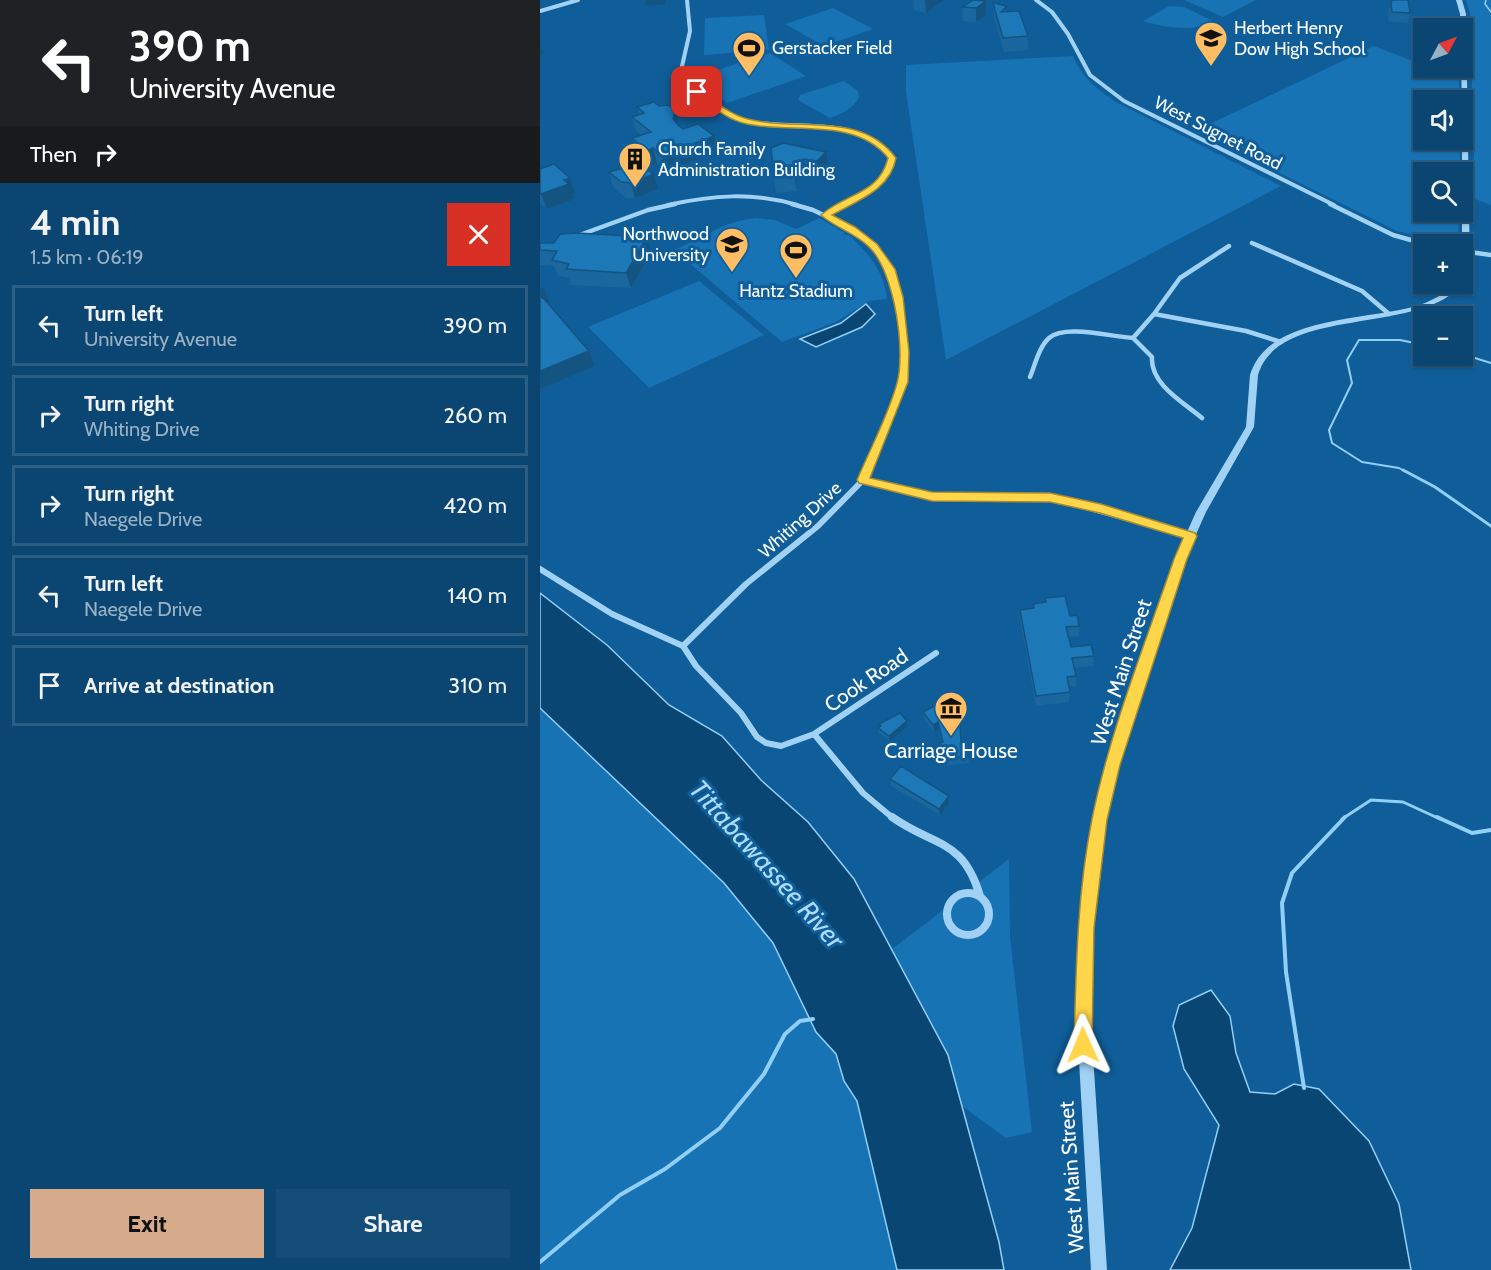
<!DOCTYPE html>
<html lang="en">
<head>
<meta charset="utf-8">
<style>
  :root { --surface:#0b4673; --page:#144d78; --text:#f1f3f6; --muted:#9ab1c4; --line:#2b5e85; --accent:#d6ab8b }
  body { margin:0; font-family:Cabin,sans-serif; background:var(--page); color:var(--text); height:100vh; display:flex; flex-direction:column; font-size:22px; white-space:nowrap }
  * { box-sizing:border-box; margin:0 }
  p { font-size:20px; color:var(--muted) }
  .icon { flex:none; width:33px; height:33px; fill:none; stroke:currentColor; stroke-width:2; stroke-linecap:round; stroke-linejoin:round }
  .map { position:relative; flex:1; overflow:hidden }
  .drawer { display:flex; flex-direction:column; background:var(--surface); width:540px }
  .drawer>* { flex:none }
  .hud { background:#202124; color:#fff; overflow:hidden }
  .needle { width:39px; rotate:49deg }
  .fabs { position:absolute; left:873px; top:18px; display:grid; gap:12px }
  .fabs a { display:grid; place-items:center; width:60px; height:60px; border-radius:0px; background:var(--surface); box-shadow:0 2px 4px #0004,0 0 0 2px var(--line); font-size:30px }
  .pin { position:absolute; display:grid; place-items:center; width:51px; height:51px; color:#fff; margin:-26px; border-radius:12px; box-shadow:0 3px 9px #0006 }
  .me { position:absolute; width:66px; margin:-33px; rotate:359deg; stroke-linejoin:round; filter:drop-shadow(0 0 4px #0008) }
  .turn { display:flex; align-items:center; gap:21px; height:126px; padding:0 30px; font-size:27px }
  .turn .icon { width:78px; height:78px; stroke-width:2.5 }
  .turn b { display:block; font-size:42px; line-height:51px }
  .then { display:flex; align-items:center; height:57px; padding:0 30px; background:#0003; gap:12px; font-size:22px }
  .round { display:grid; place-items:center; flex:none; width:63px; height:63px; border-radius:0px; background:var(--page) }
  .summary { display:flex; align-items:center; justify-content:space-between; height:102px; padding:0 30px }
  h1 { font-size:36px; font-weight:800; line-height:45px }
  .button { display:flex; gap:12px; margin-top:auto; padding:12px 30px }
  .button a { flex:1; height:69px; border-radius:0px; background:var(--accent); color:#111; font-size:24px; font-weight:800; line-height:69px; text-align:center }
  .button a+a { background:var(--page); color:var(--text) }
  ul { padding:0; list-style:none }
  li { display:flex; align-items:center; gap:18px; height:81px; margin:0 12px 9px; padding:0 18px; border:3px solid var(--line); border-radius:0px }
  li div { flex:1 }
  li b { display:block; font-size:22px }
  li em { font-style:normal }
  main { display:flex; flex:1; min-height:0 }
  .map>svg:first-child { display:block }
  .green { fill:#1773b4 }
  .water { fill:#094674; stroke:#92cff8; stroke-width:1.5 }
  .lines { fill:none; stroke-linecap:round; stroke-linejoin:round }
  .stream-far3 { stroke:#92cff8; stroke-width:1.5 }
  .stream-far2 { stroke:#92cff8; stroke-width:2 }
  .stream-far1 { stroke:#92cff8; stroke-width:3 }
  .stream { stroke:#92cff8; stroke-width:4 }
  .minor-far3 { stroke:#a1d2f5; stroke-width:4 }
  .minor-far2 { stroke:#a1d2f5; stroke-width:4.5 }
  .minor-far1 { stroke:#a1d2f5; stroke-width:6 }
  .minor { stroke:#a1d2f5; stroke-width:8 }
  .tertiary { fill:#a1d2f5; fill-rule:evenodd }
  .wall { fill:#19679e }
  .shaded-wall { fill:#145481 }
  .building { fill:#1d78b8; stroke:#145481; stroke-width:1.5 }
  .route { fill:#ffd54a; stroke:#a68a30; stroke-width:1.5 }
  .labels { text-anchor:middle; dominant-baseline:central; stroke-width:6; stroke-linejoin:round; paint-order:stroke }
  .far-poi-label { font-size:18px; fill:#fff; stroke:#0f5e99; text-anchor:start }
  .far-street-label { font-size:18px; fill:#fff; stroke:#0f5e99 }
  .street-label { font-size:21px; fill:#fff; stroke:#0f5e99 }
  .poi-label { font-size:21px; fill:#fff; stroke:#0f5e99 }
  .near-water-label { font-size:27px; font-style:italic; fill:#addbfb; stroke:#0f5e99 }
</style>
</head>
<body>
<main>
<section class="drawer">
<div class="hud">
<div class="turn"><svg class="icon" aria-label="left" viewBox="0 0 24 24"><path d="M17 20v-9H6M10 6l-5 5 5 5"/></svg><div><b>390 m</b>University Avenue</div></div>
<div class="then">Then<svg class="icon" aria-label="right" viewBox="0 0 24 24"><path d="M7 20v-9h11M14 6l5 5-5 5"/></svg></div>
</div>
<div class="summary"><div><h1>4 min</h1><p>1.5 km · 06:19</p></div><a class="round" style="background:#d93025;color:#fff"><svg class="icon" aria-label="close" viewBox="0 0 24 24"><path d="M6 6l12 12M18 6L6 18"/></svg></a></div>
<ul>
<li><svg class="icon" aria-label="left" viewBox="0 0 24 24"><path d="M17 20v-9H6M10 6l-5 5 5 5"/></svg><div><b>Turn left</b><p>University Avenue</p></div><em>390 m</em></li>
<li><svg class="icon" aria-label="right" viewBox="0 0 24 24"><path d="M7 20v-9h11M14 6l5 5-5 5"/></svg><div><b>Turn right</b><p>Whiting Drive</p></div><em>260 m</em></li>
<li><svg class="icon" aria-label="right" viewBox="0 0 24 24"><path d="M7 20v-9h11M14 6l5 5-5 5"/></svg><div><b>Turn right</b><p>Naegele Drive</p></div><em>420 m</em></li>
<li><svg class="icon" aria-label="left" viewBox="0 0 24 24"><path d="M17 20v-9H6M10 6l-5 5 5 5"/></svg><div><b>Turn left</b><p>Naegele Drive</p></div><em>140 m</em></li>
<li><svg class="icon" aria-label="arrive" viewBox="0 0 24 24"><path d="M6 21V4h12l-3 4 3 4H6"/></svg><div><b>Arrive at destination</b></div><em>310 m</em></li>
</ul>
<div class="button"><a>Exit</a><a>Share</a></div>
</section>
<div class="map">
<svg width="951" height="1270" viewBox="0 0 951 1270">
  <rect width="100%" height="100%" fill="#0f5e99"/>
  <!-- green -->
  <path class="green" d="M644 0H716L683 17Z
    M926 0H951V205L935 199 930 13Z
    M629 6 644 7 675 22C652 32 627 28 603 21Z
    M293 8 333 29 284 46 245 24Z
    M224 15 229 50 164 55 165 18Z
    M834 46 883 65 884 68 919 79V100H884V140H920V172H884V212H919L918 240 898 241 857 231 655 131Z
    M230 53 266 76 187 103 152 78Z
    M533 56C542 78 557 89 576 102L741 186 406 360 366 92V65Z
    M304 81 318 91 319 98C312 109 302 114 290 118L258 100 260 95Z
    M216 218 235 220 256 229 279 218 305 233 302 235H309C329 254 344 271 347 299L329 301 296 322 242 342 134 250C165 237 181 222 216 218Z
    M159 281 224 335 109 388 48 327Z
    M0 708 184 883 233 943 276 1032 296 1054 304 1081 317 1101 357 1270H0Z
    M469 859 470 936 492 1132 466 1138 422 1106 408 1055 351 950Z"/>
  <!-- water -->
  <path class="water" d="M326 304 335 314 322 327 276 347 260 339 301 323Z
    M0 593 67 645 129 705 182 736 221 780 268 822 314 879 408 1055 459 1242 464 1270H357L317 1101 304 1081 296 1054 276 1032 233 943 184 883 0 708Z
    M671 990 690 1016 696 1053 710 1092 735 1094 754 1084 779 1089 829 1141 859 1204 871 1270H630L652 1228 679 1125 644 1069 633 1026 639 1005Z"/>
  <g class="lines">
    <!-- stream-far3 -->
    <path class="stream-far3" d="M946 0 945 4 951 12"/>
    <!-- stream-far2 -->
    <path class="stream-far2" d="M922 354 951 363
      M866 472 859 468 822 462 792 443 789 430 812 383 807 360 819 340H860L884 345"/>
    <!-- stream-far1 -->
    <path class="stream-far1" d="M863 470 895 487 951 526
      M802 819 831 800 863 802 900 819"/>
    <!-- stream -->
    <path class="stream" d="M897 817 932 833 951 830
      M764 1088 746 972 742 903 752 873 805 817
      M0 1262 80 1195 125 1169 180 1128 224 1074 245 1034 260 1021 273 1019"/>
    <!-- minor-far3 -->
    <path class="minor-far3" d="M147 0 150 31 140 75 143 83C163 97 182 116 206 121 251 131 331 113 353 164L337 186 303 205
      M496 0 512 12 528 34 550 75 584 101 794 205
      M0 11 38 0
      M128 205C173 195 213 192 257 205"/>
    <!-- minor-far2 -->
    <path class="minor-far2" d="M252 204 273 210 312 229 343 257 355 281 364 352 363 382 326 472
      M790 204 853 235 885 244
      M286 215 306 204
      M37 236 108 210 135 204
      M712 243 822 291 849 314
      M922 251 951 255
      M614 314 640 278 689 246
      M593 338 612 357C610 384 643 402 662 418
      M490 377C495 365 499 347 509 338 525 324 572 337 593 338L614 314 706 331 741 342"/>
    <!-- minor-far1 -->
    <path class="minor-far1" d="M323 480 392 497H510L651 536
      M0 569 72 614 143 646 156 666 201 713 217 737 226 743 241 746 274 734 396 653
      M143 646 206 584 278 526 323 480 327 470
      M274 734 323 793 354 819"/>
    <!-- minor -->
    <path class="minor" d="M352 817C394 847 423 838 440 896
      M407 914a21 21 0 1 1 42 0a21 21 0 1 1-42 0Z"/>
    <!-- tertiary -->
    <path class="tertiary" d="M916 0H922L926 14 930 273C896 341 740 300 718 375L714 427 666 512 645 559 578 765 561 848 551 928 550 1008 567 1270H551L536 1008 539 928 549 848 566 765 635 559 656 512 706 427 710 375C729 312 836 322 885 303 897 298 906 292 916 284H922V100L921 68H922V28H920V14Z"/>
  </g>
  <!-- wall -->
  <path class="wall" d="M373 0H404L386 13 374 10Z
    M446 1V15L436 22 423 21 422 7Z
    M453 3 467 12 488 36V50L464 52 454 17Z
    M851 4 870 13 868 23 849 21 848 13Z
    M97 107 139 125 138 126 143 129 174 136 178 151 126 171 117 163 111 166 96 153 92 138 101 135 96 131 92 117 99 114Z
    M243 143 289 167 279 176 266 174 256 178 257 191 236 193 234 178Z
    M0 169 30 178 35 193 33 194 34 199 7 209 0 203Z
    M69 172 114 174 118 189 95 198H86L73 187Z
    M0 243 111 252 91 288 31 285 29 278 18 276 14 266 0 265Z
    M505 598 530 616 539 626V636L529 637 531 647 554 656 553 666 534 668 536 676V686L529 687 530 692 529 702 496 706 480 620V610L493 609V604L505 602Z
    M383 712 415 720 421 741 428 756 429 763 403 766 400 743H402L399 730 394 732 384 720Z
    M367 721 368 726 350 741 339 733 338 728 339 727V724Z
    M350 779 409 803 400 815 351 786Z"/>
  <!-- shaded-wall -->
  <path class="shaded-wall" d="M105 0H125L126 4 106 6Z
    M385 0H404L386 13Z
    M446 1V15L436 22V8Z
    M0 45 3 54 0 55Z
    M135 110 139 125 137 133 133 119Z
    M174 136 178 151 126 171 122 156Z
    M113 148 117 163 111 166 107 151Z
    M286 152 289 167 279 176 277 161Z
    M264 159 266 174 256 178 257 191 254 176V163Z
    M114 174 118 189 95 198 91 183Z
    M30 178 35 193 33 194 34 199 7 209 1 194 24 180Z
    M107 237 111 252 91 288 86 273Z
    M4 288 10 303 0 307V289Z
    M49 351 55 366 0 389V371Z
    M367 721 368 726 350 741 349 736Z
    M398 722 399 730 394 732 393 725Z
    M409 796V803L400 815 399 809Z"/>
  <!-- building -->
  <path class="building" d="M433 0 446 1 436 8 422 7Z
    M852 0H868L870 13 852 12 851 4Z
    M453 3 467 6 461 12 479 11 488 36 463 38Z
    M114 102 119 106 128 105 135 110 133 119 138 125 143 129 158 124 174 136 122 156 113 148 107 151 92 138 111 132 92 117 104 113 97 107Z
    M243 143 286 152 277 161 264 159 254 163V176L234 178 231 148Z
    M14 164 30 178 24 180 29 184 1 194 0 193V169Z
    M98 164 114 174 91 183 81 182 69 172Z
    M37 233 107 237 86 273 26 269 29 264 12 260 17 251 0 250V243H14L20 234Z
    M0 296 5 300 49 351 0 371Z
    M525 596 530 616 537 615 539 626 526 627 531 647 551 645 554 656 532 658 536 676 527 677 530 692 496 696 480 610 494 608 493 604 506 602 505 598Z
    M405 700 414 713 410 715 420 726 421 741H425L428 756 402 759 400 743 403 742 398 722 393 725 383 712Z
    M360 713 367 721 349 736 338 728 341 726 339 724Z
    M361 766 409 796 399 809 350 779Z"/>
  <!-- route -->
  <path class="route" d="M154 91H160C175 101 190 115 208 119 257 132 321 110 356 158 350 190 319 200 292 215L315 227 337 244 355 269 363 297 369 352 368 382 330 478 392 492 510 493 561 504 655 533 657 536 647 559 580 765 567 820 554 928 552 1045 549 1051 543 1054 537 1051 534 1045C536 969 537 894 552 819 570 730 605 644 634 559L643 538 560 513 510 502 392 501 319 483 317 480C330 449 348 416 357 383 366 350 354 272 330 248 316 233 295 228 281 215 305 193 339 195 348 158 316 117 252 134 207 124 187 120 170 105 154 94Z"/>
  <!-- icons -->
  <defs>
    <symbol id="school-pin" viewBox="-11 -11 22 30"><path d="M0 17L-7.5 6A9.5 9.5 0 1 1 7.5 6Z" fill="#ffbd64" stroke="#0f5e99"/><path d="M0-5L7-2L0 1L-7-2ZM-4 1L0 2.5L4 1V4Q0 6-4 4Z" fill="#111"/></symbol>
    <symbol id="stadium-pin" viewBox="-11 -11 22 30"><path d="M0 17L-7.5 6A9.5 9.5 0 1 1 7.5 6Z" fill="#ffbd64" stroke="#0f5e99"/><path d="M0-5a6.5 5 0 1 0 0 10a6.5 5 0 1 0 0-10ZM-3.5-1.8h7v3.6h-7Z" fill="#111"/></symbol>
    <symbol id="building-pin" viewBox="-11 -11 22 30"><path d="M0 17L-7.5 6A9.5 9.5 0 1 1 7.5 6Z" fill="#ffbd64" stroke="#0f5e99"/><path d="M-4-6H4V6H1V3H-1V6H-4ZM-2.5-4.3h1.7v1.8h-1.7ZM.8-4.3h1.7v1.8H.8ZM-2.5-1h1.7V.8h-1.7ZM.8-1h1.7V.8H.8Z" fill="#111"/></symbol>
    <symbol id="university-pin" viewBox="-11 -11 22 30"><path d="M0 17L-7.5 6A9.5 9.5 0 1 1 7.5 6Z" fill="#ffbd64" stroke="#0f5e99"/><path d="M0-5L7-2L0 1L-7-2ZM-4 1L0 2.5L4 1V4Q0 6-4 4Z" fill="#111"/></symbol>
    <symbol id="museum-pin" viewBox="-11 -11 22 30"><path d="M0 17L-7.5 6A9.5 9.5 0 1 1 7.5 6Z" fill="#ffbd64" stroke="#0f5e99"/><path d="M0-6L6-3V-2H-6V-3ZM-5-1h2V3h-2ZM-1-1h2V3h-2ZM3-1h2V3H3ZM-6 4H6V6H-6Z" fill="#111"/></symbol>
  </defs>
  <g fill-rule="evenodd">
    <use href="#school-pin" x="652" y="19" width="38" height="52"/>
    <use href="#stadium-pin" x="190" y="29" width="38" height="52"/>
    <use href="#building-pin" x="76" y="140" width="38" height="52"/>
    <use href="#university-pin" x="173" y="225" width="38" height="52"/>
    <use href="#stadium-pin" x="237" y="231" width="38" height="52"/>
    <use href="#museum-pin" x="392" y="689" width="38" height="52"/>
  </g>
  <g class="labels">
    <!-- far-poi labels -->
    <g class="far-poi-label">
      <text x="694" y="28">Herbert Henry<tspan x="694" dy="21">Dow High School</tspan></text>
      <text x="232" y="48">Gerstacker Field</text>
      <text x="118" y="149">Church Family<tspan x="118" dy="21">Administration Building</tspan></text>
      <text x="169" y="234" text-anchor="end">Northwood<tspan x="169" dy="21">University</tspan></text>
      <text x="256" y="291" text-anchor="middle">Hantz Stadium</text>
    </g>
    <!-- far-street labels -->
    <g class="far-street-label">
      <text transform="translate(678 133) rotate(27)">West Sugnet Road</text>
      <text transform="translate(260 520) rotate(-42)">Whiting Drive</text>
    </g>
    <!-- street labels -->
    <g class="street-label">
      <text transform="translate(581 672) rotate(-72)">West Main Street</text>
      <text transform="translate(326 680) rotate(-34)">Cook Road</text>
      <text transform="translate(531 1177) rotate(-94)">West Main Street</text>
    </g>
    <!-- poi labels -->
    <g class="poi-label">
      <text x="411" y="750">Carriage House</text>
    </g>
    <!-- near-water labels -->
    <g class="near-water-label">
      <text transform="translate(227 864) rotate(48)">Tittabawassee River</text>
    </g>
  </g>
</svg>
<div class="fabs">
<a><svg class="needle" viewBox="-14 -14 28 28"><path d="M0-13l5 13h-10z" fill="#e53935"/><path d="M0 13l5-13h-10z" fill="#9ab1c4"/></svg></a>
<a><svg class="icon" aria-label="sound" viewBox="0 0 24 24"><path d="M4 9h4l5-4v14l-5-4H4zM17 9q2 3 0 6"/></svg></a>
<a><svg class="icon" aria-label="search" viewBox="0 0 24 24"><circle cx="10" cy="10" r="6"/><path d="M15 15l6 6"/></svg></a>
<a>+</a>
<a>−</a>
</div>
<div class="pin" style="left:157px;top:92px;background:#d93025"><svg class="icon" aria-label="arrive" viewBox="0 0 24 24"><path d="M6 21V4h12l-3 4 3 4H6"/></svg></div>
<svg class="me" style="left:543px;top:1045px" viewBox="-20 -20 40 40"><path d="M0-17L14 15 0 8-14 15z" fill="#ffd54a" stroke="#fff" stroke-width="4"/></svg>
</div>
</main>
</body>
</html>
